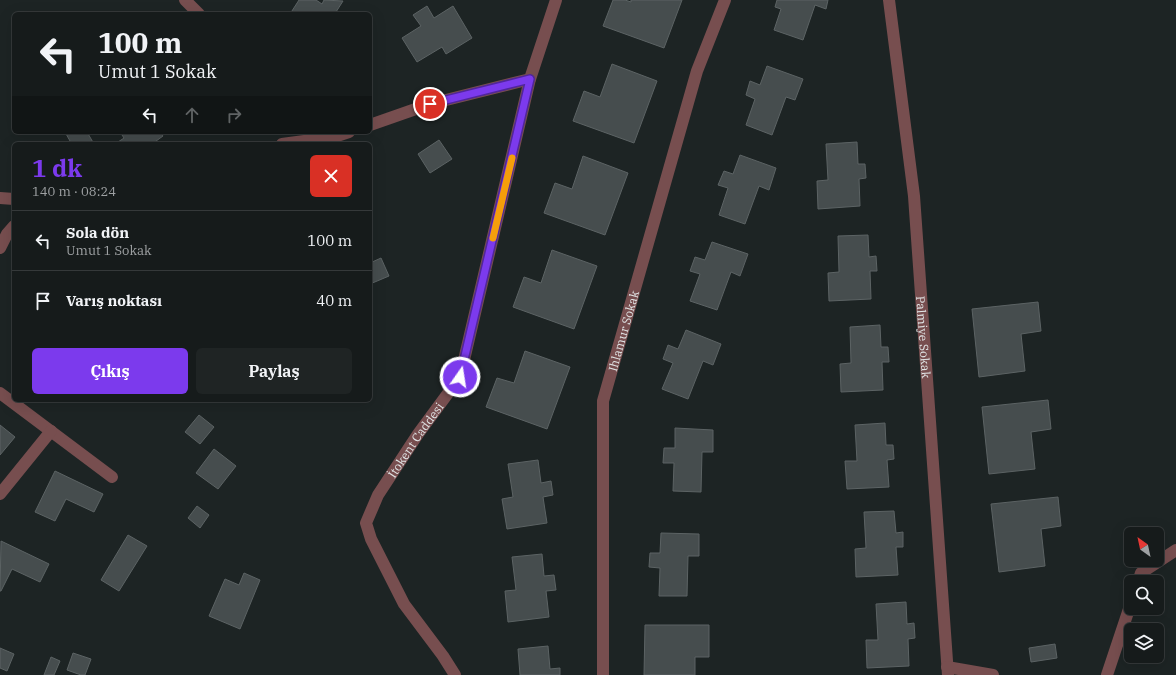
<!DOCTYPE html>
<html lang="tr">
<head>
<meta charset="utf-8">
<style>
  :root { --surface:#161b1b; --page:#1f2424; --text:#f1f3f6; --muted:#9ea1a3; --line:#35393a; --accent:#7c3aed }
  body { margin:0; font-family:"IBM Plex Serif",serif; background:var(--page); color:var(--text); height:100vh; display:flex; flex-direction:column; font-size:15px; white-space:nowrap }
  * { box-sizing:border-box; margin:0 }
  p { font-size:13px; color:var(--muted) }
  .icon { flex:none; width:22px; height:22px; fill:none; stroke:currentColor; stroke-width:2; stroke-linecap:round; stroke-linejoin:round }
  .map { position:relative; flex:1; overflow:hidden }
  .side { position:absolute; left:12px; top:142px; width:360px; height:260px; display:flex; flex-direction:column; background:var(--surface); border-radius:6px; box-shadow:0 4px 16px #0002,0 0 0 1px var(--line) }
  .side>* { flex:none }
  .hud { position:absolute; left:12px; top:12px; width:360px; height:122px; border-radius:6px; box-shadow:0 4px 16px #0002,0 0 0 1px var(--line); background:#161b1b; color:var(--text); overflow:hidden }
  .needle { width:26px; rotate:327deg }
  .fabs { position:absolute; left:1124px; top:527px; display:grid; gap:8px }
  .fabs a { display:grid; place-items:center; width:40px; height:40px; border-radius:6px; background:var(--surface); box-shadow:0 4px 16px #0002,0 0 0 1px var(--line); font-size:20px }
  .pin { position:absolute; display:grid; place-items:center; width:34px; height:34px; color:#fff; margin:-17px; border:2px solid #fff; border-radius:50%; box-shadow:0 1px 4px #0007 }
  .me { position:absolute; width:44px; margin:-22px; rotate:13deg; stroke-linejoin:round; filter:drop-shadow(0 0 3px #0008) }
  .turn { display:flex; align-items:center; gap:14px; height:84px; padding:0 20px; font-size:18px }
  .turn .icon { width:52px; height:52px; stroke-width:2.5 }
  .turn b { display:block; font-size:28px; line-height:34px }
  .lanes { display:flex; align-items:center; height:38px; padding:0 20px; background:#0003; justify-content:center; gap:20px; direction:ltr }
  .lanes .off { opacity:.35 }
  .round { display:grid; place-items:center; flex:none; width:42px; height:42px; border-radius:6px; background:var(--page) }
  .summary { display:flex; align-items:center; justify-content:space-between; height:68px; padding:0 20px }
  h1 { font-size:24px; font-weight:800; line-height:30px; color:var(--accent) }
  .button { display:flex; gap:8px; margin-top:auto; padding:8px 20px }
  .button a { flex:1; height:46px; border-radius:6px; background:var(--accent); color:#fff; font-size:16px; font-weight:800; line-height:46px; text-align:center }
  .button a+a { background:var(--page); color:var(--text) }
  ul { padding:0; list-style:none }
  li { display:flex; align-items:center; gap:12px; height:60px; padding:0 20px; border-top:1px solid var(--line) }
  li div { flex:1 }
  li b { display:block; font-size:15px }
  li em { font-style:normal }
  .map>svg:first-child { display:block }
  .building { fill:#464d4e; stroke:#5c6364 }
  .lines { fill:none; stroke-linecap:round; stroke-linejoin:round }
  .street { stroke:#774e4f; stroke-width:12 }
  .route-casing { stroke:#51269a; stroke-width:10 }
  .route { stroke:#7c3aed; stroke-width:7 }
  .slow { stroke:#f59e0b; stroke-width:7 }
  .labels { text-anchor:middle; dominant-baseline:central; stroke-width:3; stroke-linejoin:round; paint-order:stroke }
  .street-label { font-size:12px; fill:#e1e5e6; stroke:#1d2424 }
</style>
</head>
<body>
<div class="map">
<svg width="1176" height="675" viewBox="0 0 1176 675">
  <rect width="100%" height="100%" fill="#1d2424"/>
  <!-- building -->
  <path class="building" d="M299 0H316L322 4 324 0 343 1 336 12 339 14H290Z
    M613 0H625L631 2V0H682L664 48 603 26Z
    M777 0H828L826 9 815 5 803 40 774 30 781 9 775 7Z
    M427 6 434 18 453 6 472 38 446 54 442 47 417 62 402 38 421 26 413 15Z
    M612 64 657 81 634 143 573 121 584 91 600 97Z
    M767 66 803 79 795 100 786 97 772 135 746 125 755 99 746 95 750 81 760 85Z
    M65 132H87L94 144H66L70 141Z
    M120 132H160L163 136 152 144H115L124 138Z
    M439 140 452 159 430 173 418 154Z
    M857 142 858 164H865L866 178 859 179 860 206 818 209 817 181 828 180 826 144Z
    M740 155 776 168 769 190 759 186 745 224 719 215 728 188 718 185 724 171 733 174Z
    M583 156 628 173 605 235 544 213 555 183 572 189Z
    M868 235 869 257 876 256 877 271H870L871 299 829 301 828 273 839 272 838 236Z
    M712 242 748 254 740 276 731 272 717 310 690 301 700 274 690 271 695 257 705 260Z
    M552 250 597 266 574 329 513 307 524 277 541 283Z
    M381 258 389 276 370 284V263Z
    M1038 302 1041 331 1021 334 1025 371 979 377 972 309Z
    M880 325 881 347H888L889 362H882L883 390 841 392 840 364 851 363 850 327Z
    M686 330 721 344 713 365 703 361 688 399 662 389 673 363 663 359 668 345 678 349Z
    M525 351 570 367 547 429 486 407 497 378 514 383Z
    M1048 400 1051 429 1031 432 1035 469 989 474 982 407Z
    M199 415 214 427 200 444 185 432Z
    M885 423 886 445H893L894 459 887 460 889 487 847 489 845 461H857L855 425Z
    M0 425 15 437 0 455Z
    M675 428 713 430V452H702L701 492 673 491 674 463H663L664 448H675Z
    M214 449 236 466 218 489 196 473Z
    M538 460 541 483 551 481 553 495 543 497 547 523 507 529 502 499 513 497 508 464Z
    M55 471 103 494 94 512 66 499 55 521 35 512Z
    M1058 497 1061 526 1041 529 1045 566 999 572 991 504Z
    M197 506 209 515 200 528 188 518Z
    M894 511 896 533 903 532V547H896L898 575 856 577 855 549 866 548 864 512Z
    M661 533 699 534V556H688L687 596H659L660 568 649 567 650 553H660Z
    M128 535 147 546 119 591 101 580Z
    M1 541 49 564 40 582 12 569 1 591H0Z
    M542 554 544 576 554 575 556 590 546 591 549 617 508 622 505 591 516 590 512 557Z
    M244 573 260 580 240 629 209 616 225 579 239 585Z
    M906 602 907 624 914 623 915 638 908 639 909 666 867 668 866 640H878L876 604Z
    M645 625H709V657H695V675H644Z
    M1055 644 1057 658 1031 662 1029 648Z
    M548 646 550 669 560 668V675H520L518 649Z
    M0 648 14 654 7 671 0 668Z
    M73 653 91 659 85 675H81L67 670Z
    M51 657 60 661 54 675H44Z"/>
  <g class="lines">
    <!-- street -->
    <g class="street">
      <path d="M185 0 199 14"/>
      <path id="s1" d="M889 0 914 196 948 675"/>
      <path d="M370 125 430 104 530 79"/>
      <path d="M282 144 334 137 349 132"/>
      <path d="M0 198 14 199"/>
      <path d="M0 248 7 234 14 226"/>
      <path d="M0 393 112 477"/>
      <path d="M0 494 51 431"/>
      <path d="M1138 582 1141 573 1176 550"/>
      <path d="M947 667 993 675"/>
      <path id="s2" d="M455 675 443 656 404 604 371 539 366 523 378 495 418 434 460 377 530 79 556 0"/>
      <path id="s3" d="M603 675V401L697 71 725 0"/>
      <path d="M1107 675 1131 603"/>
    </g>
  </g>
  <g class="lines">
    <defs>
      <path id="route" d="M430 104 530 79 460 377"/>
    </defs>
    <!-- route casing -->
    <use href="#route" class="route-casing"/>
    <!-- route -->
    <use href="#route" class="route"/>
    <!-- slow -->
    <path class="slow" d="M493 238 512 158"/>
  </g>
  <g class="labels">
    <!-- street labels -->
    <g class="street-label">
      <text stroke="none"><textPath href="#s3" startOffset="347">Ihlamur Sokak</textPath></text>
      <text stroke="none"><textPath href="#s1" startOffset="339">Palmiye Sokak</textPath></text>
      <text stroke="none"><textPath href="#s2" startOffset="274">İtokent Caddesi</textPath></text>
    </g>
  </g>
</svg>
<div class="fabs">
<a><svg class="needle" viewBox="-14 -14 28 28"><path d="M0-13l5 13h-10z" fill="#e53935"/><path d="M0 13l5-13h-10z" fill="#9ea1a3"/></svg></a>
<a><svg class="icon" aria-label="search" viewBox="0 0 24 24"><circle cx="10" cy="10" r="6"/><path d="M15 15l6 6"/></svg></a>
<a><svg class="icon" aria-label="layers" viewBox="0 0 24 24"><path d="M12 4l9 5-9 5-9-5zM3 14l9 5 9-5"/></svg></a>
</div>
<div class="pin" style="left:430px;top:104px;background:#d93025"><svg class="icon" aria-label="arrive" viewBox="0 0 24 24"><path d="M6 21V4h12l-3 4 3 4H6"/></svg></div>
<svg class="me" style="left:460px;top:377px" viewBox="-20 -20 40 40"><circle r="17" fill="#7c3aed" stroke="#fff" stroke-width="3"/><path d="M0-11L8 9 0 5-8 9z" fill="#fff"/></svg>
<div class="hud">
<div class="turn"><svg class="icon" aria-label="left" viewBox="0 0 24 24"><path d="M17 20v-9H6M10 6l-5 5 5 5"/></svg><div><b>100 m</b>Umut 1 Sokak</div></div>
<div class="lanes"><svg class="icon" aria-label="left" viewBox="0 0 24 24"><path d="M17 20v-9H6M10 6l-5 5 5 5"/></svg><svg class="icon off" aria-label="ahead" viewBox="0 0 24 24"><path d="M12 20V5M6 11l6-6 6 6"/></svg><svg class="icon off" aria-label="right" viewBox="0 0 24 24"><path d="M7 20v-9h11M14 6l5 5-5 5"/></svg></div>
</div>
<section class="side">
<div class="summary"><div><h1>1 dk</h1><p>140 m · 08:24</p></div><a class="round" style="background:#d93025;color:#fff"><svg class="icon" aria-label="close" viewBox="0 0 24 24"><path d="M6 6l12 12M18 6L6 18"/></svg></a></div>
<ul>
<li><svg class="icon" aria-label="left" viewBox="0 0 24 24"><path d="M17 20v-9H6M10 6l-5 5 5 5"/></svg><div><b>Sola dön</b><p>Umut 1 Sokak</p></div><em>100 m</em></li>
<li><svg class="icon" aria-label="arrive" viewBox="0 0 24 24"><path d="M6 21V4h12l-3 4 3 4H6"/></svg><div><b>Varış noktası</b></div><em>40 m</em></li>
</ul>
<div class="button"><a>Çıkış</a><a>Paylaş</a></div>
</section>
</div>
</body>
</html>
